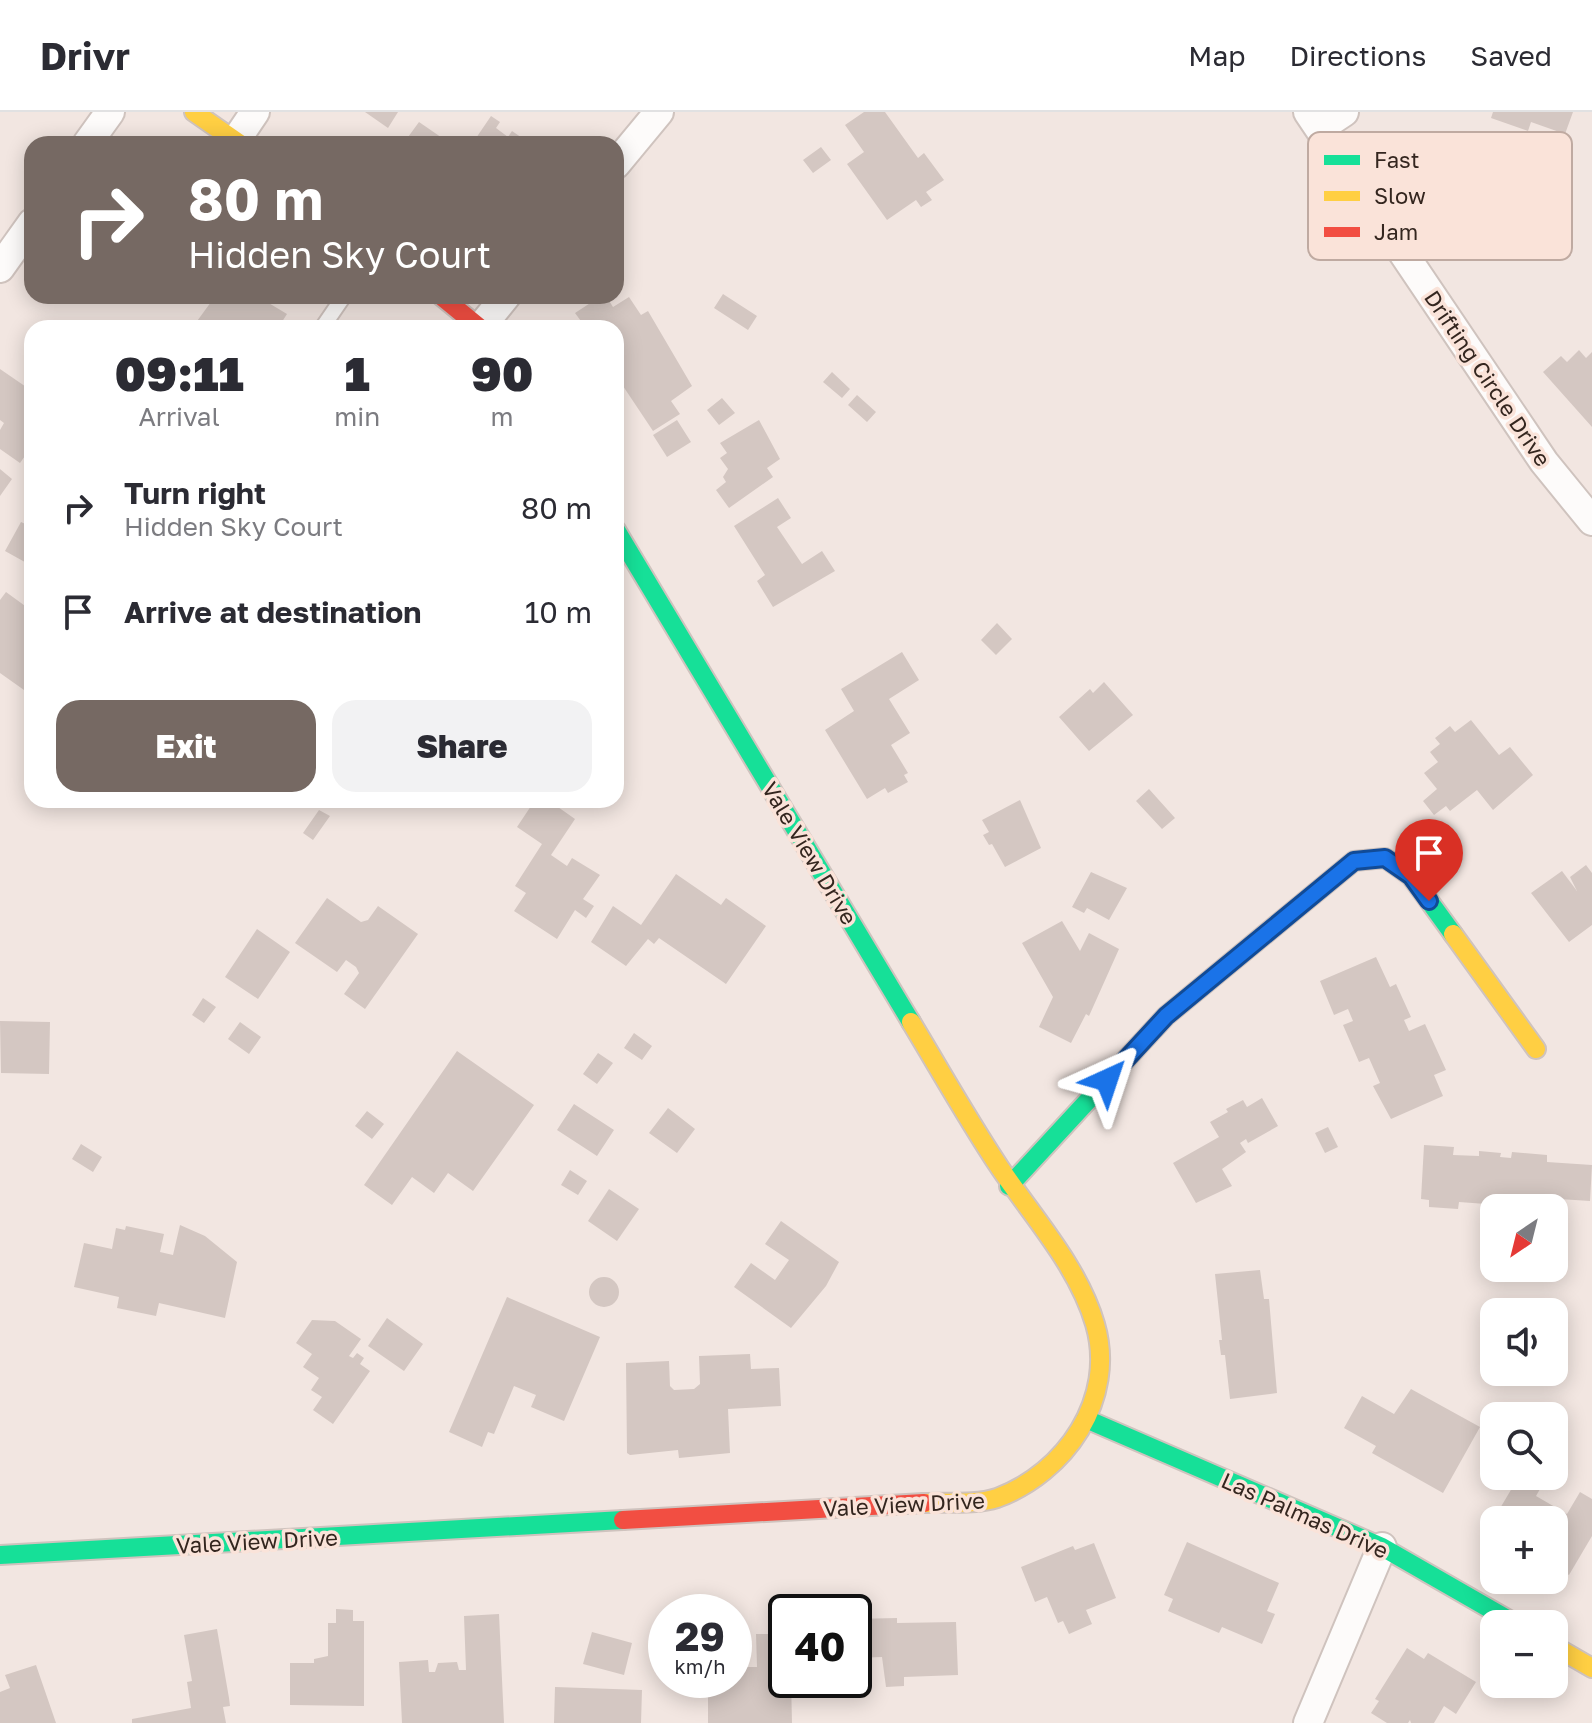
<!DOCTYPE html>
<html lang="en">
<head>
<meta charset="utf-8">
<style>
  :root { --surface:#fff; --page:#f2f2f3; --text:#2b2b33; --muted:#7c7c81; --line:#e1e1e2; --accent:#766963 }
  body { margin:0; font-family:"Golos Text",sans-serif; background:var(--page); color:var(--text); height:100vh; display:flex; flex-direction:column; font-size:30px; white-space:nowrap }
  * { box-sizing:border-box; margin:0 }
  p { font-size:26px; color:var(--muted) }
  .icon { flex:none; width:44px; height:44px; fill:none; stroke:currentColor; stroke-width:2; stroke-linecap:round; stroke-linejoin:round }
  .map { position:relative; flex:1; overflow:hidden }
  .side { position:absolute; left:24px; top:208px; width:600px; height:488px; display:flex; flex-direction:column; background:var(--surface); border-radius:24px; box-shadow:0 4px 20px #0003 }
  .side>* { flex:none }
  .banner { position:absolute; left:24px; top:24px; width:600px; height:168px; border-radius:24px; box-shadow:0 4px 20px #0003; background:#766963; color:#fff; overflow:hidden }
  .needle { width:52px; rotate:215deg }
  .controls { position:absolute; left:1480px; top:1082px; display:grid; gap:16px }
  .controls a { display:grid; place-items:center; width:88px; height:88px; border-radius:16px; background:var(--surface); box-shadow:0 4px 20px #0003; font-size:40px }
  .speed { position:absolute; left:648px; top:1482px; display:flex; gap:16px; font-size:40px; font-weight:700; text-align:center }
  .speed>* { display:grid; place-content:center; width:104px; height:104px; border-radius:50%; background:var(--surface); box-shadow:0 4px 20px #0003; line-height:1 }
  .speed small { font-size:20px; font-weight:400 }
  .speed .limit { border:4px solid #111; border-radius:12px; background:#fff; color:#111 }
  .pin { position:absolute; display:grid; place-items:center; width:68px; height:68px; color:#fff; margin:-82px -34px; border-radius:50% 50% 50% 0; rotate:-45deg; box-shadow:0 0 8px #0007 }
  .pin .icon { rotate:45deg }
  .me { position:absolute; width:88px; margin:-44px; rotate:42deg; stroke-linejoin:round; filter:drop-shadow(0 0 6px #0008) }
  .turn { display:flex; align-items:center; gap:28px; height:168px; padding:0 32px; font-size:36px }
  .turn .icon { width:104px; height:104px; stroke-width:2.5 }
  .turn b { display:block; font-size:56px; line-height:68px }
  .eta { display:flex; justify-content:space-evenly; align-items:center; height:136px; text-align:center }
  .eta b { font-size:48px; font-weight:800; line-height:56px }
  .button { display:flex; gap:16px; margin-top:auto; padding:16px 32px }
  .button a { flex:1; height:92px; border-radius:24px; background:var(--accent); color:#fff; font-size:32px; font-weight:800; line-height:92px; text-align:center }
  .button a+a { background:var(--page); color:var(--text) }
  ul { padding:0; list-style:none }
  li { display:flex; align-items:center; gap:24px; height:104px; padding:0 32px }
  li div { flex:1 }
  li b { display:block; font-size:30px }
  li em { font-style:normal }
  header { display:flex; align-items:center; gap:48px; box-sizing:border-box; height:112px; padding:0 40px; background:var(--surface); border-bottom:2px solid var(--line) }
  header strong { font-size:38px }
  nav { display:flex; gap:44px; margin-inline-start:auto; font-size:28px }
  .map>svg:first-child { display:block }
  .building { fill:#d4c7c2 }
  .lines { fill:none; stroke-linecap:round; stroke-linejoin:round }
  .lane-casing { stroke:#cfc3be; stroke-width:18 }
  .street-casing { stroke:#cfc3be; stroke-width:32 }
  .fast-casing { stroke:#cfc3be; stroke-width:22 }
  .slow-casing { stroke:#cfc3be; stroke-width:22 }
  .jam-casing { stroke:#cfc3be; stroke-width:22 }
  .lane { stroke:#fdfbfa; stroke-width:14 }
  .street { stroke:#fdfbfa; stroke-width:28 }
  .fast { stroke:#16e098; stroke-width:18 }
  .slow { stroke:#ffcf43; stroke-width:18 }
  .jam { stroke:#f24e42; stroke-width:18 }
  .route-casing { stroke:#114b97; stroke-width:20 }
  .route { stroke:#1a73e8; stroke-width:14 }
  .labels { text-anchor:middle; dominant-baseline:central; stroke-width:7; stroke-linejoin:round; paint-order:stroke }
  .street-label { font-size:22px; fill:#34261f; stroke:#fae3d9 }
  .key { fill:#fae3d9; stroke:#bfaaa1; stroke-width:2 }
  .key-label { font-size:22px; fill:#34261f }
</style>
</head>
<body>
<header>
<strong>Drivr</strong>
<nav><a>Map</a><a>Directions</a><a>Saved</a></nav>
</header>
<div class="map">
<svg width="1592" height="1611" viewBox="0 0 1592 1611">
  <rect width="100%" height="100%" fill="#f2e6e1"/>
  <!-- building -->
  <path class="building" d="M365 0H398L388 16Z
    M864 0H885L918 46 924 41 944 68 926 80 932 88 921 95 916 88 887 108 847 52 864 40 845 13Z
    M1493 0H1573L1565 22 1531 10 1528 19 1491 6Z
    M491 4 500 10 496 16 508 25 512 19 531 32H472Z
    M419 10 451 32H403Z
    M821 35 831 48 813 61 803 48Z
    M723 182 757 204 748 218 714 196Z
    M202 184H257L287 202 278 216H192L211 190Z
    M601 184H606L613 195 629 185 641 203 648 199 692 274 671 289 680 302 653 319 619 268 616 270V216H586L575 201Z
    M1579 238 1586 246 1592 240V315L1543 260 1561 244 1567 250Z
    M0 257 32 279V334L20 351 0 337V318L4 311 0 308Z
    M832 260 850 277 842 286 823 270Z
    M857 283 876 300 867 310 848 293Z
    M722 286 735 301 719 313 707 298Z
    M677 308 691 330 667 345 653 323Z
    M759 308 780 347 767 356 773 365 729 396 716 378 726 370 723 365 728 357 720 346 727 341 720 331Z
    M0 357 12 367 0 384Z
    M778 386 791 406 777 415 802 452 822 439 835 459 773 495 757 469 765 463 734 414Z
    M21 410 32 415V454L5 439Z
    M6 480 32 499V578H24L0 561V488Z
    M997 511 1012 527 996 543 981 528Z
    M902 540 919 568 889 587 910 621 891 633 908 661 904 663 908 670 888 681 885 676 867 687 825 618 854 599 841 577Z
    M1104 570 1133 603 1089 639 1059 605 1090 577 1093 581Z
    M1471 608 1499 643 1510 635 1533 663 1493 698 1477 678 1450 699 1446 694 1434 703 1423 689 1437 677 1424 661 1438 650 1430 640 1440 632 1435 626 1450 614 1455 620Z
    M1149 677 1175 706 1162 717 1136 689Z
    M535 688H548L575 707 551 743 567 754 572 746 600 763 583 787 594 794 586 806 575 798 557 827 514 799 526 781 515 774 542 732 517 715Z
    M1020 688 1041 736 1005 755 992 732 989 733 983 723 989 720 982 708Z
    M319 698 330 704 313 728 303 721Z
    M1586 753 1592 761V813L1569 830 1531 781 1562 759 1577 779 1570 765Z
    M1091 760 1127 776 1109 808 1087 796 1084 801 1072 795Z
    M676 762 721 793 726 786 766 814 726 872 659 826 654 832 648 827 626 854 591 830 613 794 641 813Z
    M327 786 361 810 368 808 378 794 418 822 365 897 344 882 359 861 356 855 346 848 337 860 295 831Z
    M1062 809 1080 839 1089 821 1119 837 1089 904 1086 902 1071 931 1039 915 1053 885 1022 831Z
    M257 817 290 840 258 887 225 865Z
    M1376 845 1390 875 1396 872 1411 905 1404 908 1409 919 1425 912 1446 958 1434 963 1443 984 1391 1007 1373 974 1380 971 1369 946 1359 950 1343 913 1353 909 1348 897 1334 903 1320 869Z
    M203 886 216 895 204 911 192 903Z
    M0 909 50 910 49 962 1 961Z
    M240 910 261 925 249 942 228 927Z
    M634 921 652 934 642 948 624 936Z
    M457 939 534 993 473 1079 448 1061 434 1081 412 1065 392 1093 364 1073Z
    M598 941 613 951 597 972 583 962Z
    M1262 986 1278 1014 1248 1031 1246 1027 1240 1031 1246 1040 1222 1057 1232 1074 1196 1091 1173 1051 1219 1025 1210 1010 1228 1000 1226 997 1243 988 1247 995Z
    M574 992 614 1018 597 1044 557 1018Z
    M668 996 695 1017 677 1041 649 1021Z
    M367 999 384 1012 372 1027 355 1014Z
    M1328 1015 1338 1035 1325 1041 1315 1021Z
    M81 1032 102 1045 93 1060 72 1047Z
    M1424 1033 1454 1035 1453 1043 1479 1044V1039L1501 1041 1500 1045 1511 1046 1512 1040 1547 1043V1050L1592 1053 1590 1089 1544 1086V1096H1494V1103H1485L1486 1092 1459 1090 1458 1097 1429 1095V1088L1421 1087Z
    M570 1058 587 1069 578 1083 561 1073Z
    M609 1077 639 1097 617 1129 588 1109Z
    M781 1109 839 1150 826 1174 791 1216 734 1175 751 1151 775 1168 789 1148 765 1132Z
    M180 1113 205 1124 237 1150 225 1206 159 1191 156 1204 117 1196 119 1185 74 1175 84 1131 112 1137 116 1116 125 1118 126 1114 164 1122 160 1140 173 1143Z
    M1260 1158 1264 1187H1269L1277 1281 1230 1287 1225 1243H1221L1219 1228H1222L1215 1162Z
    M589 1180a15 15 0 1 1 30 0a15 15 0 1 1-30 0Z
    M507 1185 600 1225 564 1309 531 1295 536 1283 514 1274 494 1322 488 1320 482 1335 449 1320Z
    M387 1206 423 1232 404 1259 368 1234Z
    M312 1208 335 1209 361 1227 349 1244 353 1246 357 1241 364 1246 360 1252 370 1259 333 1312 313 1298 322 1285 311 1278 319 1266 303 1255 312 1242 296 1231Z
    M750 1242 751 1257 779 1256 781 1294 728 1297 730 1341 679 1346 678 1338 630 1343 627 1341 626 1251 669 1249 670 1274 674 1278 694 1277 700 1272 699 1244Z
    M1411 1277 1480 1315 1443 1381 1372 1341 1376 1334 1344 1316 1362 1284 1394 1302Z
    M1525 1368 1540 1377 1536 1384 1567 1402 1580 1380 1592 1387V1424L1569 1463 1554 1453V1408H1494V1418L1489 1415 1515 1371 1521 1375Z
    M1187 1430 1279 1471 1267 1499 1275 1502 1262 1532 1222 1515 1219 1521 1168 1499 1173 1487 1164 1483Z
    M1094 1431 1116 1486 1086 1498 1092 1512 1069 1522 1063 1509 1058 1511 1047 1485 1035 1490 1021 1455 1073 1434 1075 1438Z
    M336 1497 353 1498V1509H364V1594L290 1593V1551H314V1547L328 1544V1511H336Z
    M499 1502 504 1611H402L399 1550 428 1548 429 1560H435L438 1551 457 1550 459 1558H466L464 1504Z
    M897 1506V1511L956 1510 958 1563 904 1565V1574L886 1575 882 1545 854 1546V1507Z
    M217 1517 229 1586 230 1594 223 1595 226 1611H132V1607L191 1596 187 1570 192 1569 184 1523Z
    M592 1520 632 1531 624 1563 583 1552Z
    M756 1522H786V1568H791L792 1611H708V1568H734V1555H757Z
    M1407 1536 1424 1547 1428 1541 1476 1570 1456 1602 1444 1594 1434 1611H1411L1410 1608 1408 1611H1387L1371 1601 1379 1589 1375 1587Z
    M36 1553 56 1611H0V1580L10 1576 5 1563Z
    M555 1575 642 1578 641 1611H554Z"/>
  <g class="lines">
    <defs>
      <path id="lane" d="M322 216 344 184"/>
      <path id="street" d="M1308 0 1544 350 1592 409
        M1320 16 1344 0
        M236 28 255 0
        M87 32 110 0
        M616 52 659 0
        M0 156 32 111
        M480 216 506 184
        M1308 1611 1382 1435"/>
      <path id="fast" d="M616 418 911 910
        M1009 1074 1166 904 1354 749 1385 746 1411 764 1453 822
        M1086 1307 1382 1435 1516 1512
        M0 1443 623 1408"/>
      <path id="slow" d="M194 0 240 32
        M1453 822 1536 937
        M911 910C940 958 968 1008 1000 1056 1033 1105 1078 1154 1095 1212 1117 1287 1065 1361 997 1386 976 1393 946 1390 924 1391
        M1554 1534 1592 1556"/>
      <path id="jam" d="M441 184 480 216
        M623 1408 924 1391"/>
    </defs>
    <!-- lane casing -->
    <use href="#lane" class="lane-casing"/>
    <!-- street casing -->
    <use href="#street" class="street-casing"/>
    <!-- fast casing -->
    <use href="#fast" class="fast-casing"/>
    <!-- slow casing -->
    <use href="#slow" class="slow-casing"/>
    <!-- jam casing -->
    <use href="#jam" class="jam-casing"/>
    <!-- lane -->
    <use href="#lane" class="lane"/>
    <!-- street -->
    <use href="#street" class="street"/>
    <!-- fast -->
    <use href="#fast" class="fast"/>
    <!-- slow -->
    <use href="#slow" class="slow"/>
    <!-- jam -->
    <use href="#jam" class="jam"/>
  </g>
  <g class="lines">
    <defs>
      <path id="route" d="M1107 968 1166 904 1354 749 1385 746 1411 764 1429 789"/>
    </defs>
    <!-- route casing -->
    <use href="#route" class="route-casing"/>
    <!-- route -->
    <use href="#route" class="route"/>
  </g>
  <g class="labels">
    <!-- street labels -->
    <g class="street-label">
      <text transform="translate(1488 266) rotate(56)">Drifting Circle Drive</text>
      <text transform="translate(810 741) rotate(59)">Vale View Drive</text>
      <text transform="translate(904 1392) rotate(-3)">Vale View Drive</text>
      <text transform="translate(1305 1403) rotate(24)">Las Palmas Drive</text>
      <text transform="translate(257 1429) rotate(-3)">Vale View Drive</text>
    </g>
  </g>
  <!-- legend -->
  <rect x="1308" y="20" width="264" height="128" rx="12" class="key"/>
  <rect x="1324" y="43" width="36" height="10" fill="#16e098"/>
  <rect x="1324" y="79" width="36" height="10" fill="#ffcf43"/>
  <rect x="1324" y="115" width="36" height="10" fill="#f24e42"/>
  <g class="key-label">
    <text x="1374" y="56">Fast</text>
    <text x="1374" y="92">Slow</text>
    <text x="1374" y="128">Jam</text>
  </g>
</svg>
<div class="controls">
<a><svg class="needle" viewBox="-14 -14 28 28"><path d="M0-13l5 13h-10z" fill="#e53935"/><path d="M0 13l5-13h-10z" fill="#7c7c81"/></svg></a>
<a><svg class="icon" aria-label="sound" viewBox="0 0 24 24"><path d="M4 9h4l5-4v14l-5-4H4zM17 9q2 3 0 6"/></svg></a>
<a><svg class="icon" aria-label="search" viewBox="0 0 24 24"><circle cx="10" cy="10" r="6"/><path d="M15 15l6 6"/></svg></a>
<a>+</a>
<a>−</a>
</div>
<div class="speed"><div>29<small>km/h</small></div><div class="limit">40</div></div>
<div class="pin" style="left:1429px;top:789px;background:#d93025"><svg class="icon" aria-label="arrive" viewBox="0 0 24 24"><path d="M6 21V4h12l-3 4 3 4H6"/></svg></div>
<svg class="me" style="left:1107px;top:968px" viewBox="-20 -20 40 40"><path d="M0-17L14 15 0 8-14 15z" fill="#1a73e8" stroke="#fff" stroke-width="4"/></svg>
<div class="banner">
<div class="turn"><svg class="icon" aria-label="right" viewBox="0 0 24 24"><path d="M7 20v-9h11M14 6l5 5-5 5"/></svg><div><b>80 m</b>Hidden Sky Court</div></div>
</div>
<section class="side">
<div class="eta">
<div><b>09:11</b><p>Arrival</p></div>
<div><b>1</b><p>min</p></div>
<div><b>90</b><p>m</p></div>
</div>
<ul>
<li><svg class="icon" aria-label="right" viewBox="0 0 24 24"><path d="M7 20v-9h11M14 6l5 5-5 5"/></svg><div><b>Turn right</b><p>Hidden Sky Court</p></div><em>80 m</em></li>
<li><svg class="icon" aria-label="arrive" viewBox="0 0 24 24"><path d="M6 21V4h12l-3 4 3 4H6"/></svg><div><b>Arrive at destination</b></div><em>10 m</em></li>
</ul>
<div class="button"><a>Exit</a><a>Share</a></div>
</section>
</div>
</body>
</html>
